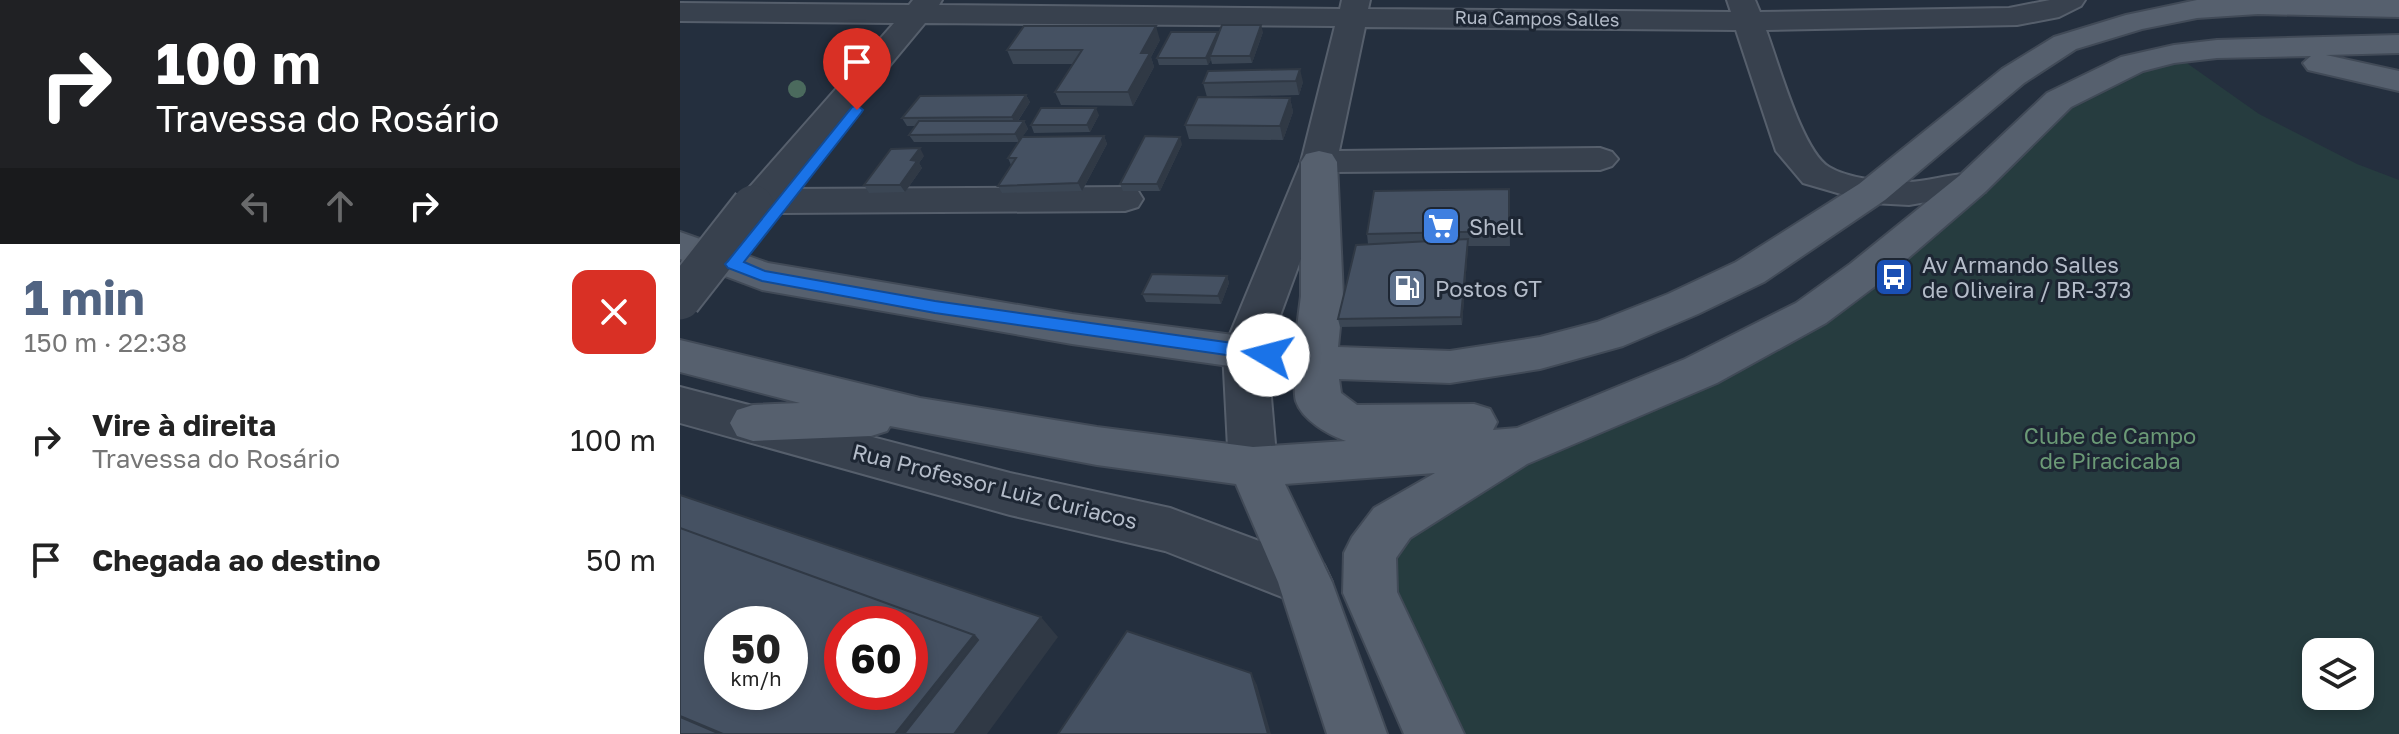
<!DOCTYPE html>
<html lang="pt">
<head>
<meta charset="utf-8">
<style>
  :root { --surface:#fff; --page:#f2f2f2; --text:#222; --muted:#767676; --accent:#516482 }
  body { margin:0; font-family:"Golos Text",sans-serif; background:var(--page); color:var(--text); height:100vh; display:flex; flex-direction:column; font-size:30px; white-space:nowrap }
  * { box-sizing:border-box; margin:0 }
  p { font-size:26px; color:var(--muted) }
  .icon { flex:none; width:44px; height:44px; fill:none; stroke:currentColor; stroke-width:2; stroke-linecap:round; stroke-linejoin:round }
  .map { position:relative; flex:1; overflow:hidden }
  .drawer { display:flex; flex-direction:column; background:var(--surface); width:680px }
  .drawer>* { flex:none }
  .banner { background:#202124; color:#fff; overflow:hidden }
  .fabs { position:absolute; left:1622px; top:638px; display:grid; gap:16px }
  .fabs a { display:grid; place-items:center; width:72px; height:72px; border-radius:16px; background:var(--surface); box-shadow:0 4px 12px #0003; font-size:40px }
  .speed { position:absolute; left:24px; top:606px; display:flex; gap:16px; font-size:40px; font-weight:700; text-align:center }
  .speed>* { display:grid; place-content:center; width:104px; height:104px; border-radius:50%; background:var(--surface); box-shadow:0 4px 12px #0003; line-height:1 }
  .speed small { font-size:20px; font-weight:400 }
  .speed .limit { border:12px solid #d22; background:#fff; color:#111 }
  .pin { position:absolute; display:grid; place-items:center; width:68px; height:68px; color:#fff; margin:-82px -34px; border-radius:50% 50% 50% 0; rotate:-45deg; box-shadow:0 0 8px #0007 }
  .pin .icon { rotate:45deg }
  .me { position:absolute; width:88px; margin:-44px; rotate:278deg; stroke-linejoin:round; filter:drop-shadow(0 0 6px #0008) }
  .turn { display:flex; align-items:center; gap:28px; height:168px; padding:0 24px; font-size:36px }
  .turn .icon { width:104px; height:104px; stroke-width:2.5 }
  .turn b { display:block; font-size:56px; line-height:68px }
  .lanes { display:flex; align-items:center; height:76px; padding:0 24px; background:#0003; justify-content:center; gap:40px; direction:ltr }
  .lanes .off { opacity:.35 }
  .round { display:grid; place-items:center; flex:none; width:84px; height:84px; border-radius:16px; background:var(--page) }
  .summary { display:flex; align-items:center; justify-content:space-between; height:136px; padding:0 24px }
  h1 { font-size:48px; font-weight:700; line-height:60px; color:var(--accent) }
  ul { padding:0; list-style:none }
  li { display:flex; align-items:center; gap:24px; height:120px; padding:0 24px }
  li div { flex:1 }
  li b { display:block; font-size:30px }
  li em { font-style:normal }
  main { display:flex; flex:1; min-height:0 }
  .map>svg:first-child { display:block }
  .green { fill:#263c3f; fill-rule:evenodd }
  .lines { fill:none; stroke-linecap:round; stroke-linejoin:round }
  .minor-casing { stroke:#565f6c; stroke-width:4 }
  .major-casing { stroke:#414a57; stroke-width:4 }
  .minor { fill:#38414e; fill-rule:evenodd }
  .major { fill:#56606e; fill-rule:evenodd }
  .minor-bridge-casing { stroke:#565f6c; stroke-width:45; stroke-linecap:butt }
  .minor-bridge { stroke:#38414e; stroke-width:41 }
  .tree { fill:#4b6a5d }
  .wall { fill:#3b4654 }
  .shaded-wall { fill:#303945 }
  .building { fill:#455162; stroke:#303945; stroke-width:2; fill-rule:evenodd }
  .route { fill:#1a73e8; stroke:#114b97; stroke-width:2 }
  .labels { text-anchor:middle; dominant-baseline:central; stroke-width:6; stroke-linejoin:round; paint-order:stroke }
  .far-street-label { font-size:18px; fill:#b4bcc9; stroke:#1d2633 }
  .poi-label { font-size:22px; fill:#b4bcc9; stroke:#1d2633; text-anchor:start }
  .park-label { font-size:22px; fill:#6b9a76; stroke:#1d2633 }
  .street-label { font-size:22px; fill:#b4bcc9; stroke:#1d2633 }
</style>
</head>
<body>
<main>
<section class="drawer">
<div class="banner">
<div class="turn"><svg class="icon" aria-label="right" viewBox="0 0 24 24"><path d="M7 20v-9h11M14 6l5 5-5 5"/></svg><div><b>100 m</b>Travessa do Rosário</div></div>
<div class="lanes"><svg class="icon off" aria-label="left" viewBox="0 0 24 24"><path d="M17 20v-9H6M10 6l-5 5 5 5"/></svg><svg class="icon off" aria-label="ahead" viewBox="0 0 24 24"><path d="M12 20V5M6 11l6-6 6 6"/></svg><svg class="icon" aria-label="right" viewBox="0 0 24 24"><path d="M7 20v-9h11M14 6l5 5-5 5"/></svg></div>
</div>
<div class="summary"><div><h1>1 min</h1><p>150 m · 22:38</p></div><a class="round" style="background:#d93025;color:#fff"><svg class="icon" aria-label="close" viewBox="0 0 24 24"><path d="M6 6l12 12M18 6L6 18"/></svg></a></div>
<ul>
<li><svg class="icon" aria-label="right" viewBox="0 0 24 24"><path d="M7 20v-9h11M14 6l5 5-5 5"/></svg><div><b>Vire à direita</b><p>Travessa do Rosário</p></div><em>100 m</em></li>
<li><svg class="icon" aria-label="arrive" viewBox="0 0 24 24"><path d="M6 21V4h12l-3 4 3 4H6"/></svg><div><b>Chegada ao destino</b></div><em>50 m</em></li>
</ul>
</section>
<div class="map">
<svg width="1719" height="734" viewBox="0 0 1719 734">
  <rect width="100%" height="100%" fill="#242f3e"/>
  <!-- green -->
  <path class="green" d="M1494 54 1579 114 1677 164 1719 180V734H754L690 593 712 523 1094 334 1379 100ZM1636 652H1680V696H1636Z"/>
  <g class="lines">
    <defs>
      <path id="minor" d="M233 0H262L259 5 660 9 662 0H690L688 9 1051 12 1047 0H1075L1080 12 1329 8 1370 0H1405L1401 6 1379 17 1337 25 1086 30C1098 61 1122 151 1149 167 1167 178 1205 183 1226 182 1253 182 1279 169 1305 176L1310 184 1305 192 1229 205 1192 203 1123 183 1096 151 1056 30 685 27 659 151 920 148 932 152 938 159 932 166 920 170 653 172 587 351 597 467 590 481 573 487 556 481 549 467 543 351 621 162 655 26 245 23 107 189 445 187 458 191 463 199 458 207 445 211 101 213 90 210C82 219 71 217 60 214L54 206 60 198 214 23 0 21V3L229 5Z
        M0 387 330 473 490 508 644 565 652 582 644 599 625 606 485 551 330 515 0 423Z"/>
      <path id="major" d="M1517 0H1719V17L1578 14 1517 18 1462 29 1396 49 1344 83 1205 200 1084 282 1018 314 943 346 860 369 770 383 659 379 661 393 677 405 794 404 810 409 817 422 813 430 837 428 1005 359 1116 303 1170 264 1279 176 1367 93 1441 57 1494 45 1537 40 1719 35V53L1646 55 1719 71V91L1628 70 1623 63 1631 56 1537 58 1494 63 1463 71 1391 107 1305 192 1198 284 1146 323 1037 383 847 464 730 538 716 558 717 592 784 734H724L663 593 664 553 672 537 694 508 755 473 605 484 652 582 707 734H647L598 582 556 484 417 465 210 426 207 431 191 436 73 441 57 436 50 423 57 410 73 405 120 403 0 372V340L240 398 417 427 573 447 666 441C649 435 622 420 616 401 614 394 615 383 614 375L392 344 82 290 0 259V232L88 263 392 314 615 343 621 296V162L626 154 639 151 652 154 657 162 663 296 658 347 770 351 860 337 917 322 988 294 1056 262 1179 184 1322 69 1374 37 1446 15Z"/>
    </defs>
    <!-- minor casing -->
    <use href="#minor" class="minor-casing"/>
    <!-- major casing -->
    <use href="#major" class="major-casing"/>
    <!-- minor -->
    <use href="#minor" class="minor"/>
    <!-- major -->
    <use href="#major" class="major"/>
    <defs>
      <path id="minor-bridge" d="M0 299 73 206"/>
    </defs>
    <!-- minor-bridge casing -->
    <use href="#minor-bridge" class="minor-bridge-casing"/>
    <!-- minor-bridge -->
    <use href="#minor-bridge" class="minor-bridge"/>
  </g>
  <!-- trees -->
  <circle class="tree" cx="117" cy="89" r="9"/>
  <!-- wall -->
  <path class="wall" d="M538 32 539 34 583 32 572 63 532 64 531 60 528 65H479L477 58Z
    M480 40 471 57 474 67 453 106 381 105 375 92 393 64H333L327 50Z
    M528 71 623 82 619 95 527 97 523 83Z
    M346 95 350 102 338 121H344L348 129 342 137 424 136 427 144 402 191 322 193 318 186 331 165 328 158 339 142H234L229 135 236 126H227L222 118Z
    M610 98 613 112 603 140 509 139 505 125Z
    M419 115 410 132 354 133 351 125Z
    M502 144 480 191H443L440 184Z
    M244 156 239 163 242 168 225 192 189 193 184 185Z
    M829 189 830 246H788L782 325 660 327 658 319 688 244 687 234Z
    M547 276 549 283 541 304 466 302 462 294Z"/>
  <!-- shaded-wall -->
  <path class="shaded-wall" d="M581 25 583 32 572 63 570 56Z
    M476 26 480 40 471 57 474 67 453 106 448 92 461 53Z
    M538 32 540 39 530 56 531 60 528 65 526 58Z
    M620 69 623 82 619 95 616 81Z
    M346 95 350 102 335 125 332 117Z
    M610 98 613 112 603 140 600 126Z
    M416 108 419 115 410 132 407 125Z
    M344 121 348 129 339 142 335 134Z
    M424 136 427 144 402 191 398 183Z
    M500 137 502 144 480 191 477 184Z
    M240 148 244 156 239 163 242 168 225 192 220 185 231 160Z
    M788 239V247L782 325 781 317Z
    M547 276 549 283 541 304 538 296Z
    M361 617 378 637 307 734H274Z
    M294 635 317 660 260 734H215Z
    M571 673 577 685 591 734H588Z"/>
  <!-- building -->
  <path class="building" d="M542 25H581L570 56H530Z
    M344 26H476L461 53H470L448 92H375L402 50H327Z
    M491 32H538L526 58H477Z
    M620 69 616 81 523 83 528 71Z
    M346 95 332 117 222 118 240 96Z
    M518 97 610 98 600 126 505 125Z
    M361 108H416L407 125H351Z
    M239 121H344L335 134 229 135Z
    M424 136 398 183 318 186 336 158H328L342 137Z
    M465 136 500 137 477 184H440Z
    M240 148 231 160 237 161 220 185H184L211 149Z
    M829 189V231L687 234 694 191Z
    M788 239 781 317 658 319 676 245Z
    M472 274 547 276 538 296 462 294Z
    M0 495 361 617 274 734H224L298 640 294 635 0 528Z
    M0 528 294 635 215 734H43L0 716ZM42 624H110V692H42ZM162 624H230V692H162Z
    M447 631 571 673 588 734H378Z
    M0 717 40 734H0Z"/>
  <!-- route -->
  <path class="route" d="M177 105 183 110 181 113 64 262 85 271 255 301 588 348 597 355 595 359 588 361 255 313 82 281 48 268 45 264 48 261 172 107Z"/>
  <!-- icons -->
  <defs>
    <symbol id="supermarket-square" viewBox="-11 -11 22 22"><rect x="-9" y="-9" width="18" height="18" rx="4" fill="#3f7fe0" stroke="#1d2633"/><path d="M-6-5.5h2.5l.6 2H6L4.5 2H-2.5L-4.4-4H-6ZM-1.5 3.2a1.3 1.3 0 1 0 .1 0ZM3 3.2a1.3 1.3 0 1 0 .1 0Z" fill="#fff"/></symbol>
    <symbol id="bus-square" viewBox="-11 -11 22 22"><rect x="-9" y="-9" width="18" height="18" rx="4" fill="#1a4fb4" stroke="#1d2633"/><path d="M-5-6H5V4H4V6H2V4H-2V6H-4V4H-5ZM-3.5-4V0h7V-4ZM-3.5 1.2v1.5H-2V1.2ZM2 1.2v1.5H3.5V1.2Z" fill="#fff"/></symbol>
    <symbol id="fuel-square" viewBox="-11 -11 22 22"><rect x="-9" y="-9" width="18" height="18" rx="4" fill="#5c6f8a" stroke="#1d2633"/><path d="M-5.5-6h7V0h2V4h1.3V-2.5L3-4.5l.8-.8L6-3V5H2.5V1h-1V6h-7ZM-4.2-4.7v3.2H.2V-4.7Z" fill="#fff"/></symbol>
  </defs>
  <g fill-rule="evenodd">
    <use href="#supermarket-square" x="739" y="204" width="44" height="44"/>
    <use href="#bus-square" x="1192" y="255" width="44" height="44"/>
    <use href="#fuel-square" x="705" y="266" width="44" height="44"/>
  </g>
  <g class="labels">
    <!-- far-street labels -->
    <g class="far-street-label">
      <text transform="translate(857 18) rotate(1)">Rua Campos Salles</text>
    </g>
    <!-- poi labels -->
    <g class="poi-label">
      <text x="789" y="226">Shell</text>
      <text x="1242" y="264">Av Armando Salles<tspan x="1242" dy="25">de Oliveira / BR-373</tspan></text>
      <text x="755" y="288">Postos GT</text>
    </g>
    <!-- park labels -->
    <g class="park-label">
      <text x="1430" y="435">Clube de Campo<tspan x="1430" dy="25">de Piracicaba</tspan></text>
    </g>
    <!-- street labels -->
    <g class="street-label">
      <text transform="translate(315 486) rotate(14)">Rua Professor Luiz Curiacos</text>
    </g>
  </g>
</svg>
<div class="fabs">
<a><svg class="icon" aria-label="layers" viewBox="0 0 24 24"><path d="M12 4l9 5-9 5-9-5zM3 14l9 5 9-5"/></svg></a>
</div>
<div class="speed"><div>50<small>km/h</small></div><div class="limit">60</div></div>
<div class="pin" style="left:177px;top:110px;background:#d93025"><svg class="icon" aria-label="arrive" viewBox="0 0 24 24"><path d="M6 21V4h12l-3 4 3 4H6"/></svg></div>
<svg class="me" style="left:588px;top:355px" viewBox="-20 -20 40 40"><circle r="19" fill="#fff"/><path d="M0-13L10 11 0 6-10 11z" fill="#1a73e8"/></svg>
</div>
</main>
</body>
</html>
